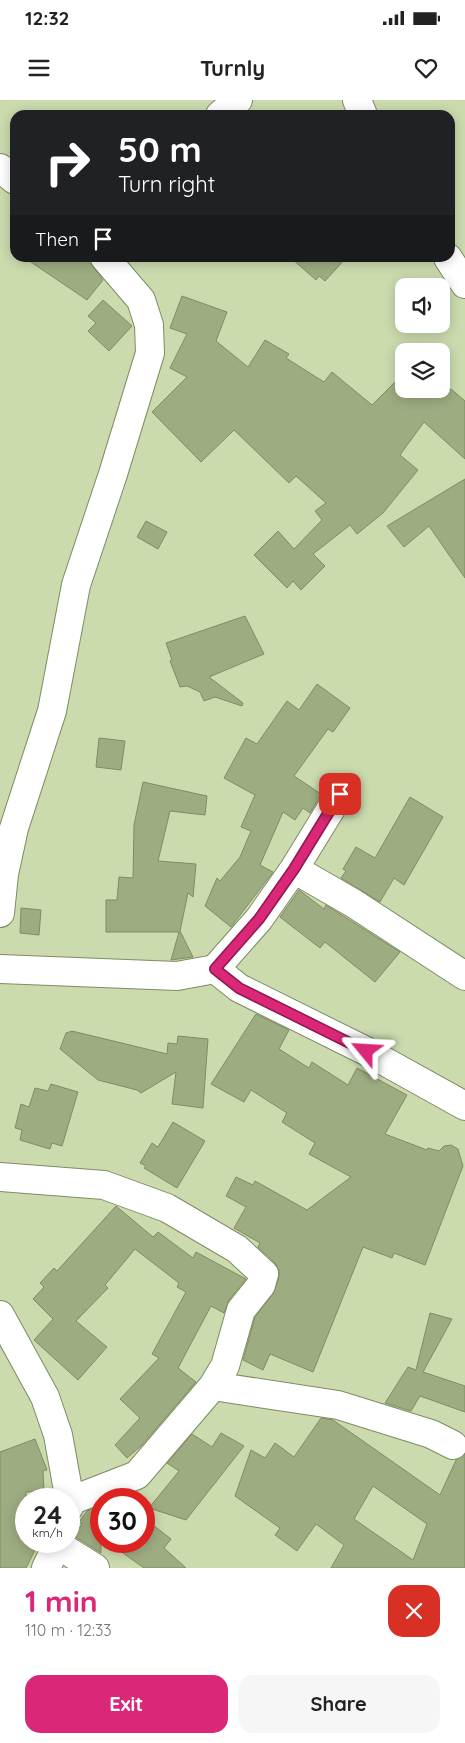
<!DOCTYPE html>
<html lang="en">
<head>
<meta charset="utf-8">
<style>
  :root { --surface:#fff; --page:#f6f6f6; --text:#222; --muted:#767676; --accent:#db2777 }
  body { margin:0; font-family:Quicksand,sans-serif; background:var(--page); color:var(--text); height:100vh; display:flex; flex-direction:column; font-size:19px; white-space:nowrap }
  * { box-sizing:border-box; margin:0 }
  p { font-size:16px; color:var(--muted) }
  .icon { flex:none; width:28px; height:28px; fill:none; stroke:currentColor; stroke-width:2; stroke-linecap:round; stroke-linejoin:round }
  .map { position:relative; height:1468px; overflow:hidden }
  .details { display:flex; flex-direction:column; background:var(--surface); flex:1 }
  .details>* { flex:none }
  .banner { position:absolute; left:10px; top:10px; width:445px; height:152px; border-radius:15px; box-shadow:0 2px 12px #0003; background:#202124; color:#fff; overflow:hidden }
  .tools { position:absolute; left:395px; top:178px; display:grid; gap:10px }
  .tools a { display:grid; place-items:center; width:55px; height:55px; border-radius:10px; background:var(--surface); box-shadow:0 2px 12px #0003; font-size:25px }
  .speed { position:absolute; left:15px; top:1388px; display:flex; gap:10px; font-size:25px; font-weight:700; text-align:center }
  .speed>* { display:grid; place-content:center; width:65px; height:65px; border-radius:50%; background:var(--surface); box-shadow:0 2px 12px #0003; line-height:1 }
  .speed small { font-size:12px; font-weight:400 }
  .speed .limit { border:8px solid #d22; background:#fff; color:#111 }
  .pin { position:absolute; display:grid; place-items:center; width:42px; height:42px; color:#fff; margin:-21px; border-radius:10px; box-shadow:0 2px 8px #0006 }
  .me { position:absolute; width:55px; margin:-28px; rotate:297deg; stroke-linejoin:round; filter:drop-shadow(0 0 4px #0008) }
  .turn { display:flex; align-items:center; gap:18px; height:105px; padding:0 25px; font-size:22px }
  .turn .icon { width:65px; height:65px; stroke-width:2.5 }
  .turn b { display:block; font-size:35px; line-height:42px }
  .then { display:flex; align-items:center; height:48px; padding:0 25px; background:#0003; gap:10px; font-size:19px }
  .round { display:grid; place-items:center; flex:none; width:52px; height:52px; border-radius:15px; background:var(--page) }
  .overview { display:flex; align-items:center; justify-content:space-between; height:85px; padding:0 25px }
  h1 { font-size:30px; font-weight:700; line-height:38px; color:var(--accent) }
  .action { display:flex; gap:10px; margin-top:auto; padding:10px 25px }
  .action a { flex:1; height:58px; border-radius:15px; background:var(--accent); color:#fff; font-size:20px; font-weight:700; line-height:58px; text-align:center }
  .action a+a { background:var(--page); color:var(--text) }
  .status { display:flex; justify-content:space-between; align-items:center; height:35px; padding:0 25px; background:var(--surface); direction:ltr }
  .status svg { height:14px; fill:currentColor }
  header { display:flex; justify-content:space-between; align-items:center; height:65px; padding:0 25px; background:var(--surface); font-size:22px; font-weight:700 }
  .map>svg:first-child { display:block }
  .building { fill:#9eac82; stroke:#7f8d63; fill-rule:evenodd }
  .lines { fill:none; stroke-linecap:round; stroke-linejoin:round }
  .minor-casing { stroke:#7e8c62; stroke-width:30 }
  .minor { stroke:#fff; stroke-width:28 }
  .route-casing { stroke:#8e194d; stroke-width:12 }
  .route { stroke:#db2777; stroke-width:9 }
</style>
</head>
<body>
<div class="status"><b>12:32</b><svg viewBox="0 0 49 12"><path d="M0 12V9h3v3zM5 12V6h3v6zM10 12V3h3v9zM15 12V0h3v12zM26 1h20v11H26zM47 4h2v5h-2z"/></svg></div>
<header><svg class="icon" aria-label="menu" viewBox="0 0 24 24"><path d="M4 6h16M4 12h16M4 18h16"/></svg>Turnly<svg class="icon" aria-label="heart" viewBox="0 0 24 24"><path d="M12 20l-8-8c-3-5 5-10 8-4 3-6 11-1 8 4z"/></svg></header>
<div class="map">
<svg width="465" height="1468" viewBox="0 0 465 1468">
  <rect width="100%" height="100%" fill="#cbdbae"/>
  <!-- building -->
  <path class="building" d="M25 158H82L91 164 103 180 87 200Z
    M291 158H346L325 181 319 176 316 180Z
    M182 196 227 212 216 241 248 267 265 240 289 254 286 258 324 282 332 272 372 305 404 273V289H451L465 301V359L424 322 400 355 418 370 383 413 357 434 350 425 313 454 325 466 301 490 293 481 287 488 254 455 278 431 294 449 322 420 315 411 326 403 296 376 289 383 234 330 201 362 152 312 187 277 170 268 187 234 170 228Z
    M103 200 132 226 109 251 88 231 96 223 88 216Z
    M465 379V478L429 426 404 447 387 426Z
    M146 421 167 432 158 449 137 437Z
    M245 516 264 554 209 577 243 603 242 606 215 597 204 601 200 592 187 586 180 587 170 561 172 560 166 543Z
    M317 584 350 608 333 632 328 629 294 676 321 694 310 713 303 708 295 720 283 712 260 765 273 772 231 827 205 806 217 778 220 781 240 757 251 731 241 727 255 695 224 678 246 638 257 644 287 601 299 610Z
    M99 638 125 641 121 670 96 667Z
    M143 682 207 696 205 715 170 711 158 761 196 764 193 797 188 793 180 831 193 857 171 860 179 832H106V800H117L119 777 133 778 134 725Z
    M410 697 443 717 404 785 394 778 380 802 341 778 346 771 343 769 356 747 375 758Z
    M299 790 324 809 326 805 400 852 375 882 325 842 320 848 280 817Z
    M21 808 41 810 39 835 20 833Z
    M256 914 289 930 279 949 309 968 312 962 348 985 357 968 407 995 385 1034 427 1050 428 1048 439 1051 444 1046 451 1045 458 1049 463 1066 425 1165 394 1153 392 1158 363 1147 313 1272 270 1254 263 1270 243 1260 255 1217 273 1194 279 1178V1170L275 1163 258 1147 260 1143 234 1128 246 1107 226 1096 236 1077 253 1085 255 1081 307 1110 351 1077 309 1054 315 1043 282 1022 287 1013 251 990 244 1002 211 984Z
    M72 931 167 954 168 943 177 944 178 936 208 939 203 1008 172 1004 176 972 141 993 137 990 98 980 60 949 66 933Z
    M51 984 78 992 62 1046 52 1043 50 1049 20 1040 22 1030 15 1028 21 1004 29 1007 35 988 48 991Z
    M173 1022 205 1041 177 1088 144 1068 146 1066 140 1063 152 1043 158 1047Z
    M116 1106 153 1137 158 1132 193 1158 196 1152 246 1179 229 1200 224 1213 211 1206 178 1268 196 1282 141 1346 127 1358 115 1345 140 1318 120 1299 159 1258 152 1254 186 1192 177 1187 179 1183 135 1149 105 1185 108 1188 76 1221 107 1247 78 1280 34 1240 53 1219 33 1199 44 1187 40 1183 54 1168 57 1171Z
    M430 1213 452 1219 423 1272 465 1286V1312L420 1296 411 1311 385 1303 408 1267 416 1270Z
    M321 1318 333 1320 440 1395 456 1360 465 1354V1468H331L344 1445 316 1424 297 1451 275 1435 280 1428 235 1396 251 1350 265 1358 275 1343 294 1357ZM373 1386 427 1424 413 1460 354 1419Z
    M221 1333 244 1346 186 1420 149 1408 179 1371 167 1363 192 1334 212 1347Z
    M35 1339 47 1370 43 1371 44 1391 26 1392V1444L36 1448 26 1468H0V1352Z
    M101 1406V1453L74 1436 82 1424 79 1422 87 1411Z
    M144 1418 171 1439 164 1448 186 1468H144L106 1441H144Z"/>
  <g class="lines">
    <defs>
      <path id="minor" d="M357 0 363 15
        M220 15 238 0
        M0 68 15 80
        M448 158 465 184
        M294 769 353 803 465 876
        M0 813 4 774 14 728 52 611 76 485 113 374 150 253 149 225 141 200 105 158
        M0 869 177 876 215 869 239 888 366 951 465 1006
        M215 869 259 819 294 769 340 694
        M0 1077 104 1085 167 1108 237 1149 264 1174 261 1185 241 1210 225 1266 213 1286 137 1375 70 1401
        M0 1215 45 1297 58 1335 70 1401 69 1407
        M213 1286 338 1305 431 1334 453 1345
        M58 1445 95 1468
        M46 1468 59 1441"/>
    </defs>
    <!-- minor casing -->
    <use href="#minor" class="minor-casing"/>
    <!-- minor -->
    <use href="#minor" class="minor"/>
  </g>
  <g class="lines">
    <defs>
      <path id="route" d="M340 694 294 769 259 819 215 869 239 888 366 951"/>
    </defs>
    <!-- route casing -->
    <use href="#route" class="route-casing"/>
    <!-- route -->
    <use href="#route" class="route"/>
  </g>
</svg>
<div class="tools">
<a><svg class="icon" aria-label="sound" viewBox="0 0 24 24"><path d="M4 9h4l5-4v14l-5-4H4zM17 9q2 3 0 6"/></svg></a>
<a><svg class="icon" aria-label="layers" viewBox="0 0 24 24"><path d="M12 4l9 5-9 5-9-5zM3 14l9 5 9-5"/></svg></a>
</div>
<div class="speed"><div>24<small>km/h</small></div><div class="limit">30</div></div>
<div class="pin" style="left:340px;top:694px;background:#d93025"><svg class="icon" aria-label="arrive" viewBox="0 0 24 24"><path d="M6 21V4h12l-3 4 3 4H6"/></svg></div>
<svg class="me" style="left:366px;top:951px" viewBox="-20 -20 40 40"><path d="M0-17L14 15 0 8-14 15z" fill="#db2777" stroke="#fff" stroke-width="4"/></svg>
<div class="banner">
<div class="turn"><svg class="icon" aria-label="right" viewBox="0 0 24 24"><path d="M7 20v-9h11M14 6l5 5-5 5"/></svg><div><b>50 m</b>Turn right</div></div>
<div class="then">Then<svg class="icon" aria-label="arrive" viewBox="0 0 24 24"><path d="M6 21V4h12l-3 4 3 4H6"/></svg></div>
</div>
</div>
<section class="details">
<div class="overview"><div><h1>1 min</h1><p>110 m · 12:33</p></div><a class="round" style="background:#d93025;color:#fff"><svg class="icon" aria-label="close" viewBox="0 0 24 24"><path d="M6 6l12 12M18 6L6 18"/></svg></a></div>
<div class="action"><a>Exit</a><a>Share</a></div>
</section>
</body>
</html>
